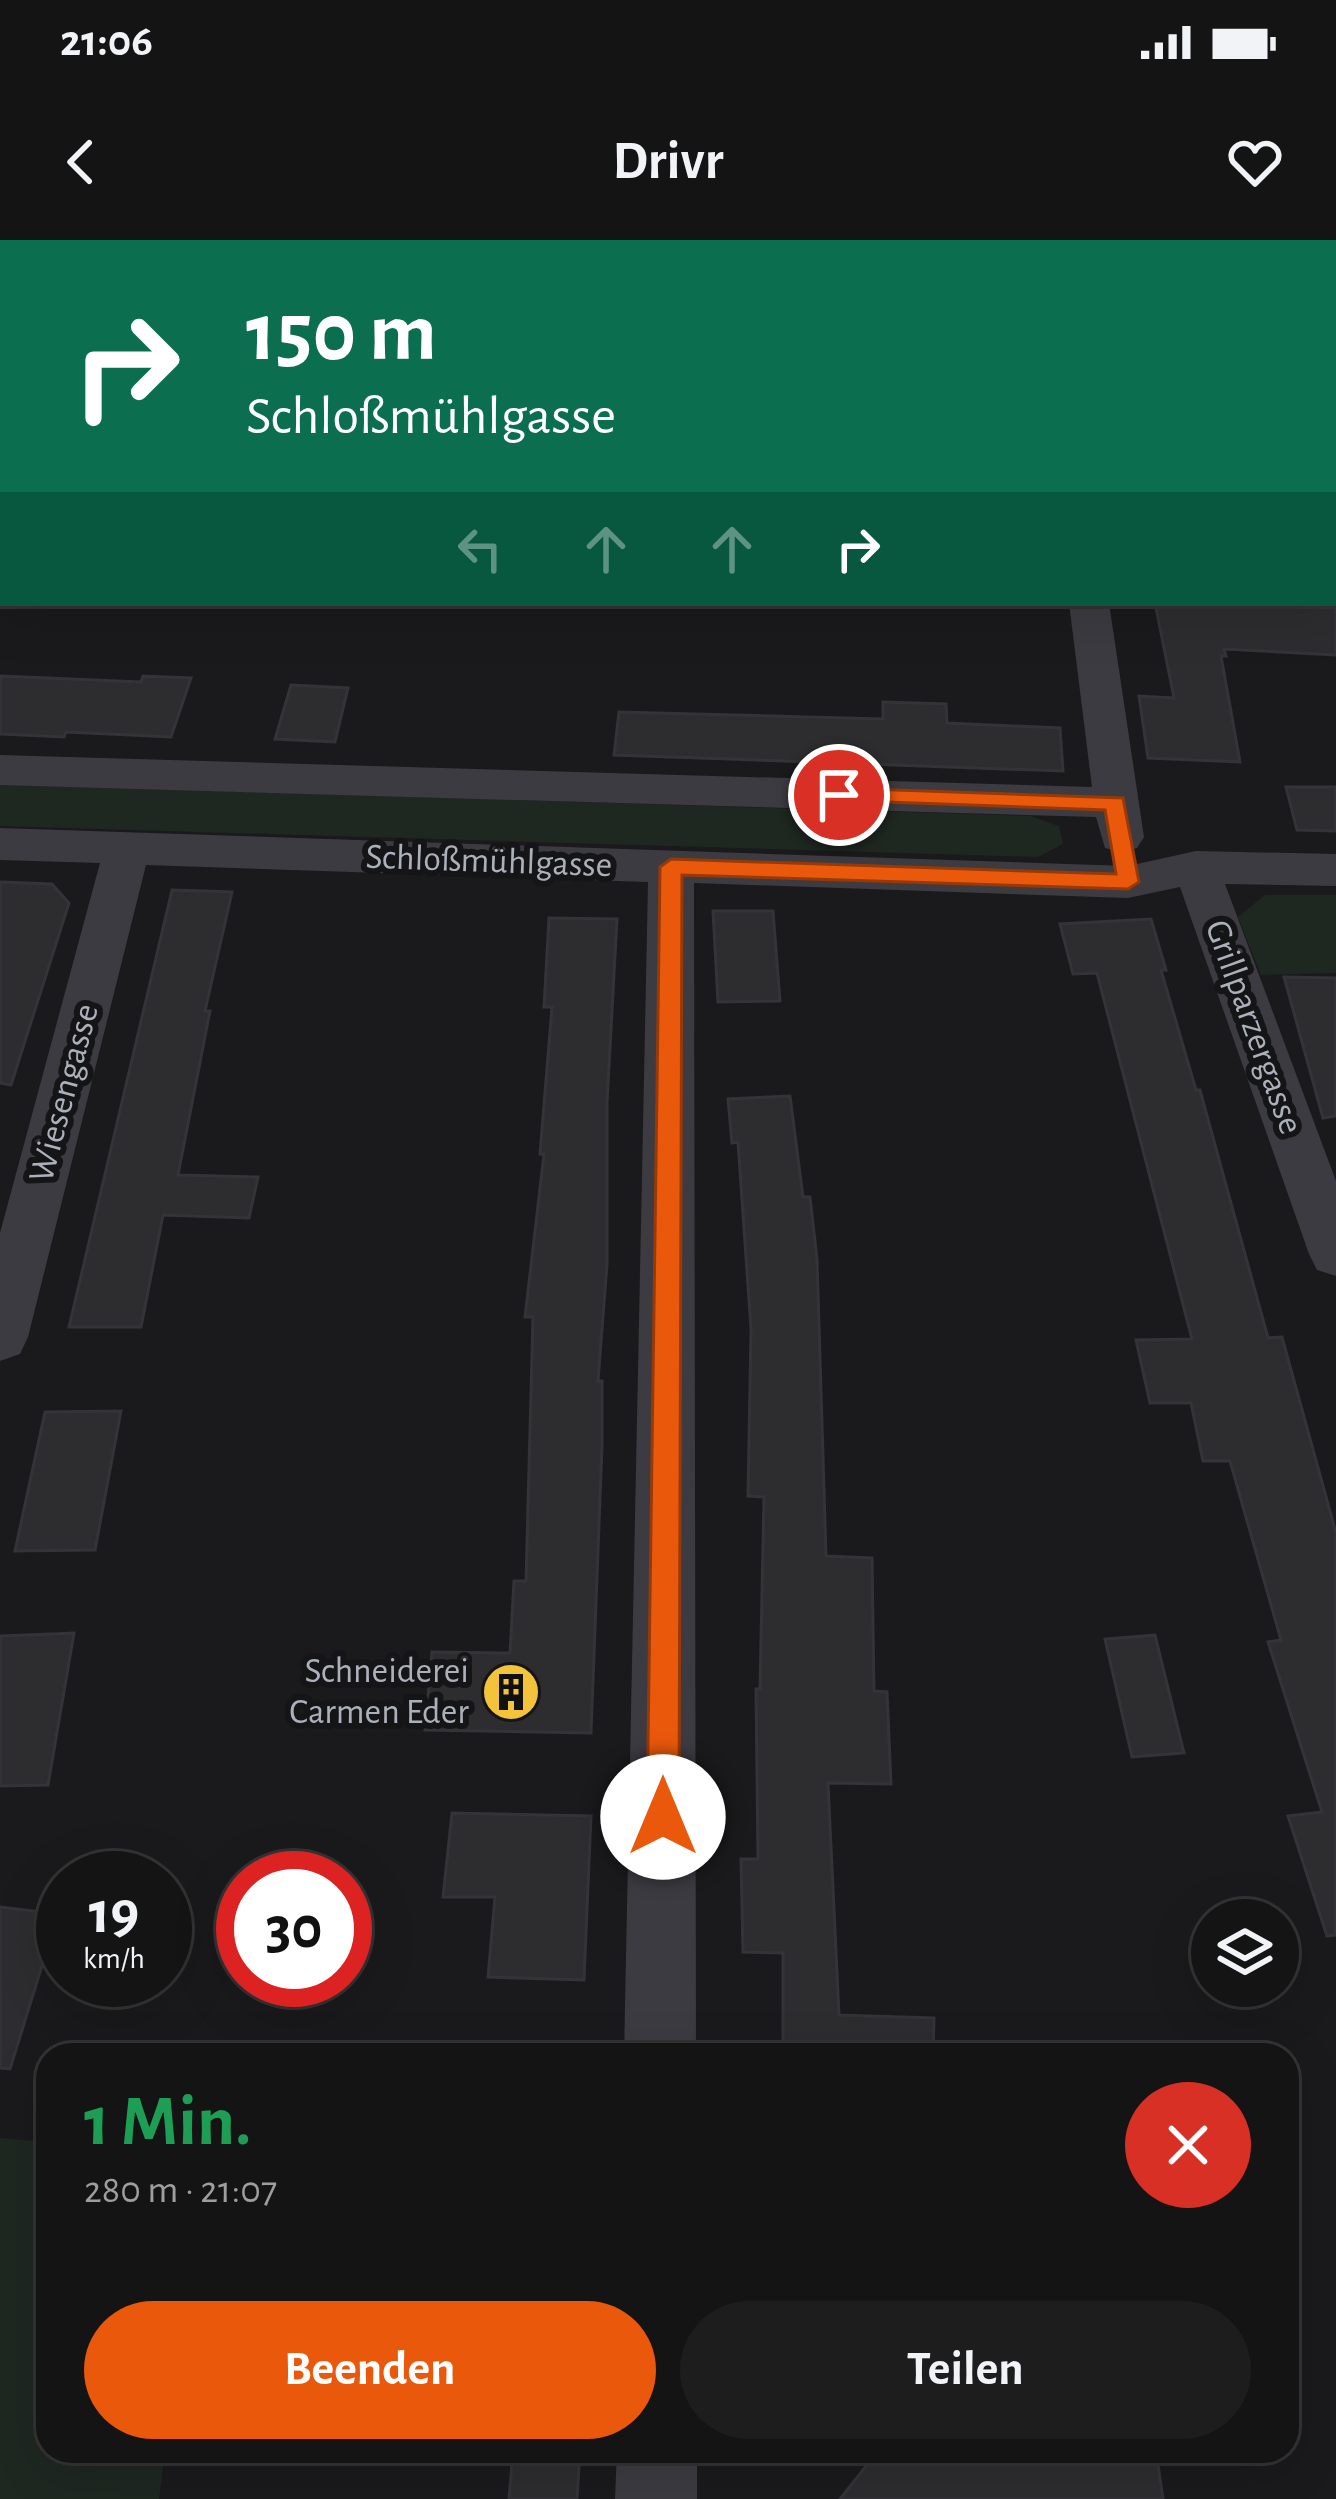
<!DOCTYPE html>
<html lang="de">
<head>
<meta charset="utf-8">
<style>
  :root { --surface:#141415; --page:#1d1d1e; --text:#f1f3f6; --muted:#9d9ea0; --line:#333334; --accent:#ea580c }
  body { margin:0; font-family:"Alegreya Sans",sans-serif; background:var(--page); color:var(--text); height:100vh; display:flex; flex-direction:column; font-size:45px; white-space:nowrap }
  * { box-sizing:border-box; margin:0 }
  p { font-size:39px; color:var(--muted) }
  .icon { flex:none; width:66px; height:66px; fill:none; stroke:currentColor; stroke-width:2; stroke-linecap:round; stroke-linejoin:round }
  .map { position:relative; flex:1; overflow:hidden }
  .sheet { position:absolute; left:36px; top:1803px; width:1263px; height:420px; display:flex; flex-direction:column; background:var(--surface); border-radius:36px; box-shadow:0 12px 48px #0002,0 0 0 3px var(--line) }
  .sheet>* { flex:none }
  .top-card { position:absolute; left:0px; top:0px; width:1338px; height:366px; box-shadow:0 12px 48px #0002,0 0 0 3px var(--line); background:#0b6e4f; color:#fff; overflow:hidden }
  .tools { position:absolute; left:1191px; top:1659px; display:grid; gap:24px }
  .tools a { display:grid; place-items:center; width:108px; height:108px; border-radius:50%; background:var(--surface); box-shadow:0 12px 48px #0002,0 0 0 3px var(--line); font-size:60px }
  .speed { position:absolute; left:36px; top:1611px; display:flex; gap:24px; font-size:60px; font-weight:700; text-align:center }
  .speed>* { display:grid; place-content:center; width:156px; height:156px; border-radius:50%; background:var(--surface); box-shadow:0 12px 48px #0002,0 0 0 3px var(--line); line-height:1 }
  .speed small { font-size:30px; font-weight:400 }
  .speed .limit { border:18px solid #d22; background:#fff; color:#111 }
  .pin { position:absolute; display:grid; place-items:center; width:102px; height:102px; color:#fff; margin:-51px; border:6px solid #fff; border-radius:50%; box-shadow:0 3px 12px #0007 }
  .me { position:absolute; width:132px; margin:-66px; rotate:0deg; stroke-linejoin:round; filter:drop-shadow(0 0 9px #0008) }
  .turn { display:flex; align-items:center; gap:42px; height:252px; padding:0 48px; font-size:54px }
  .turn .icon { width:156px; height:156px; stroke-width:2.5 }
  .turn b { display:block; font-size:84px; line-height:102px }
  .lanes { display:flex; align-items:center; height:114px; padding:0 48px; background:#0003; justify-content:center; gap:60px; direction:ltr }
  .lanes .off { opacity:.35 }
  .round { display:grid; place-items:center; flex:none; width:126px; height:126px; border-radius:63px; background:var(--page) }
  .head { display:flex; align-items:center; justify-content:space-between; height:204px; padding:0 48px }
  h1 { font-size:72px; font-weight:700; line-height:90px; color:#1e9e55 }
  .button { display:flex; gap:24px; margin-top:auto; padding:24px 48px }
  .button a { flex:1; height:138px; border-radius:72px; background:var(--accent); color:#fff; font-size:48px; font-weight:700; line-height:138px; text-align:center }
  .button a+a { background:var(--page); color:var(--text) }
  .status { display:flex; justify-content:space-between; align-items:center; height:84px; padding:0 60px; background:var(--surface); direction:ltr }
  .status svg { height:33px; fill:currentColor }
  header { display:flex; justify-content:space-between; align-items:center; height:156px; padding:0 48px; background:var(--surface); font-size:54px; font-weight:700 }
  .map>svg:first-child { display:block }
  .green { fill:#1f2721 }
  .building { fill:#2d2d30; stroke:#343438; stroke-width:3 }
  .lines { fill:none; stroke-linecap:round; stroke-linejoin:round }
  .minor { fill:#3b3b41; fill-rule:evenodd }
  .route { fill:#ea580c; stroke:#983908; stroke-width:3 }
  .labels { text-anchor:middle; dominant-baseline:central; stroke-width:12; stroke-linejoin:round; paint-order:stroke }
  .street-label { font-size:36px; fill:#acb0bb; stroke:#151517 }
  .poi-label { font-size:36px; fill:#acb0bb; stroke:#151517; text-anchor:end }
</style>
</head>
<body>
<div class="status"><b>21:06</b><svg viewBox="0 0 49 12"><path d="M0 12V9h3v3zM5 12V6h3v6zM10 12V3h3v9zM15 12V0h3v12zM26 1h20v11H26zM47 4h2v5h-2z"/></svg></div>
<header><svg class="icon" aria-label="back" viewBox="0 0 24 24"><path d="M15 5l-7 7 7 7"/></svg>Drivr<svg class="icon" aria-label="heart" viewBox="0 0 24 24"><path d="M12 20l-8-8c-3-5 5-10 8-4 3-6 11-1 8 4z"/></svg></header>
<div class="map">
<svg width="1336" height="2259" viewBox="0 0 1336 2259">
  <rect width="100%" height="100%" fill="#1a1a1c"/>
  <!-- green -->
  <path class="green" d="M0 544 1031 576 1059 586 1063 604 1038 617 0 586Z
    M1265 655H1336V733L1261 735 1238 677Z
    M0 1898 48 1902V2211H165L159 2259H0Z"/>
  <!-- building -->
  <path class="building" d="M1155 363H1336V415L1224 409 1226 416H1221L1240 522 1148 518 1139 456 1174 458Z
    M0 436 141 442 143 436 191 438 171 497 66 492 64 497 0 494Z
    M291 445 348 448 335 502 275 499Z
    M883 462 946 464 947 483 1060 488 1063 531 614 515 619 472 883 479Z
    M1286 547H1336V591L1297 590Z
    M0 642 52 644 69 663 11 845 0 843Z
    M172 650 232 652 205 771H210L178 935 258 937 249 978 163 975 141 1087H69Z
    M713 671H773L780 761 718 762Z
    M549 678 617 679 607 863V1024L598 1141H602V1206L591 1493 425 1490 432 1412 510 1413 514 1341H526L533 1077H525L544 914H540L552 767H544Z
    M1151 679 1166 730H1161L1196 850H1200L1268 1098 1282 1097 1336 1293V1695L1327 1696 1288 1576 1322 1572 1268 1402 1281 1400 1230 1221H1203L1191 1163H1150L1136 1100 1192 1099 1097 733 1073 734 1060 684Z
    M1284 737 1336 738V876L1323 878Z
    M790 856 803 957H810L817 1019 826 1316 872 1318 874 1451 887 1452 891 1544 828 1543 839 1775 934 1778 933 1815H783V1713L743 1712 741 1619H758L756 1449H760L764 1257 748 1256 751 1089 738 902 732 903 728 859Z
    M121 1171 95 1310 15 1311 45 1172Z
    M74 1393 48 1545 0 1546V1396Z
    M1155 1395 1184 1513 1132 1517 1105 1399Z
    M452 1573 591 1576 584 1740 488 1737 495 1657H443Z
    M0 1667 58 1674 10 1829 0 1828Z
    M513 2211H580L577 2259H509Z
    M878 2211H1156L1163 2259H840Z"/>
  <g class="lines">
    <!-- minor -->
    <path class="minor" d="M925 0H972L974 3H927Z
      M1335 58H1336V78H1335Z
      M0 242H3V264H0Z
      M1335 303H1336V327H1335Z
      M1069 363H1109L1144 597 1137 608 1121 612 1105 608 1096 577 0 545V515L1092 547Z
      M0 588 1128 626 1196 611 1336 614V646L1225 644 1336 941V1036L1317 1030 1309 1014 1180 647 1128 658 694 643 696 1815H624L648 642 146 625 28 1097 20 1114 0 1121V993L100 623 0 620Z
      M617 2211H697V2259H615Z"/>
  </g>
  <!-- route -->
  <path class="route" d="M839 548 1123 558 1139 642 1128 649 682 635 679 1577 674 1589 663 1593 651 1589 647 1577 660 627 671 619 1116 634 1105 570 832 560V550Z"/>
  <!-- icons -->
  <defs>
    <symbol id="building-disc" viewBox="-11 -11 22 22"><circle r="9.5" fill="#f3c43b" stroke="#151517"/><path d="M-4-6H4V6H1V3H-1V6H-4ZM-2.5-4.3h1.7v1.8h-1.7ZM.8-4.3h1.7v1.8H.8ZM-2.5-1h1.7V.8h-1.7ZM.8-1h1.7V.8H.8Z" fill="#111"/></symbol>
  </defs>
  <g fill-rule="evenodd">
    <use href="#building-disc" x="478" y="1419" width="66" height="66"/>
  </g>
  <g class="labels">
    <!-- street labels -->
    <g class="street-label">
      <text transform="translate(489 621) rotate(2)">Schloßmühlgasse</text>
      <text transform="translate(1254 787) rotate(70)">Grillparzergasse</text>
      <text transform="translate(64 853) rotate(-75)">Wiesengasse</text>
    </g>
    <!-- poi labels -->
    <g class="poi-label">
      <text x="469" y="1431">Schneiderei<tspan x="469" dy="41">Carmen Eder</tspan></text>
    </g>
  </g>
</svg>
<div class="tools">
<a><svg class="icon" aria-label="layers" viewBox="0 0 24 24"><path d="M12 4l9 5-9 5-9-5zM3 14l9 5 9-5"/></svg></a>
</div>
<div class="speed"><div>19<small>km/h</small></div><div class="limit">30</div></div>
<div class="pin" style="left:839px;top:555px;background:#d93025"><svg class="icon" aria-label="arrive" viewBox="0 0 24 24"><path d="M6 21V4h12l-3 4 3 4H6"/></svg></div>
<svg class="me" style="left:663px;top:1577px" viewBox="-20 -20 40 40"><circle r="19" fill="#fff"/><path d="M0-13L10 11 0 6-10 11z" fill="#ea580c"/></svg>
<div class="top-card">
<div class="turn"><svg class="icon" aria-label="right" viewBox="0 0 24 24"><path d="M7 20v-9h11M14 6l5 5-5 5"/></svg><div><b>150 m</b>Schloßmühlgasse</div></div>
<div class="lanes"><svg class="icon off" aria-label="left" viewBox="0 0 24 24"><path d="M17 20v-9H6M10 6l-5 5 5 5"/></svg><svg class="icon off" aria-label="ahead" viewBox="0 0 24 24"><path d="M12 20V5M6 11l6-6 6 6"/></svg><svg class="icon off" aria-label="ahead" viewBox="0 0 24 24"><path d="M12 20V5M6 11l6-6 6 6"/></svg><svg class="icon" aria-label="right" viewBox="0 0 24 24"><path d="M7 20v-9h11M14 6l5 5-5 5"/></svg></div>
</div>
<section class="sheet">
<div class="head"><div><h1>1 Min.</h1><p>280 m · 21:07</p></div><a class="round" style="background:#d93025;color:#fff"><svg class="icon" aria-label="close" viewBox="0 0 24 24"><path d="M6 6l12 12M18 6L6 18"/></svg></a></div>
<div class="button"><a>Beenden</a><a>Teilen</a></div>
</section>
</div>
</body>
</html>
